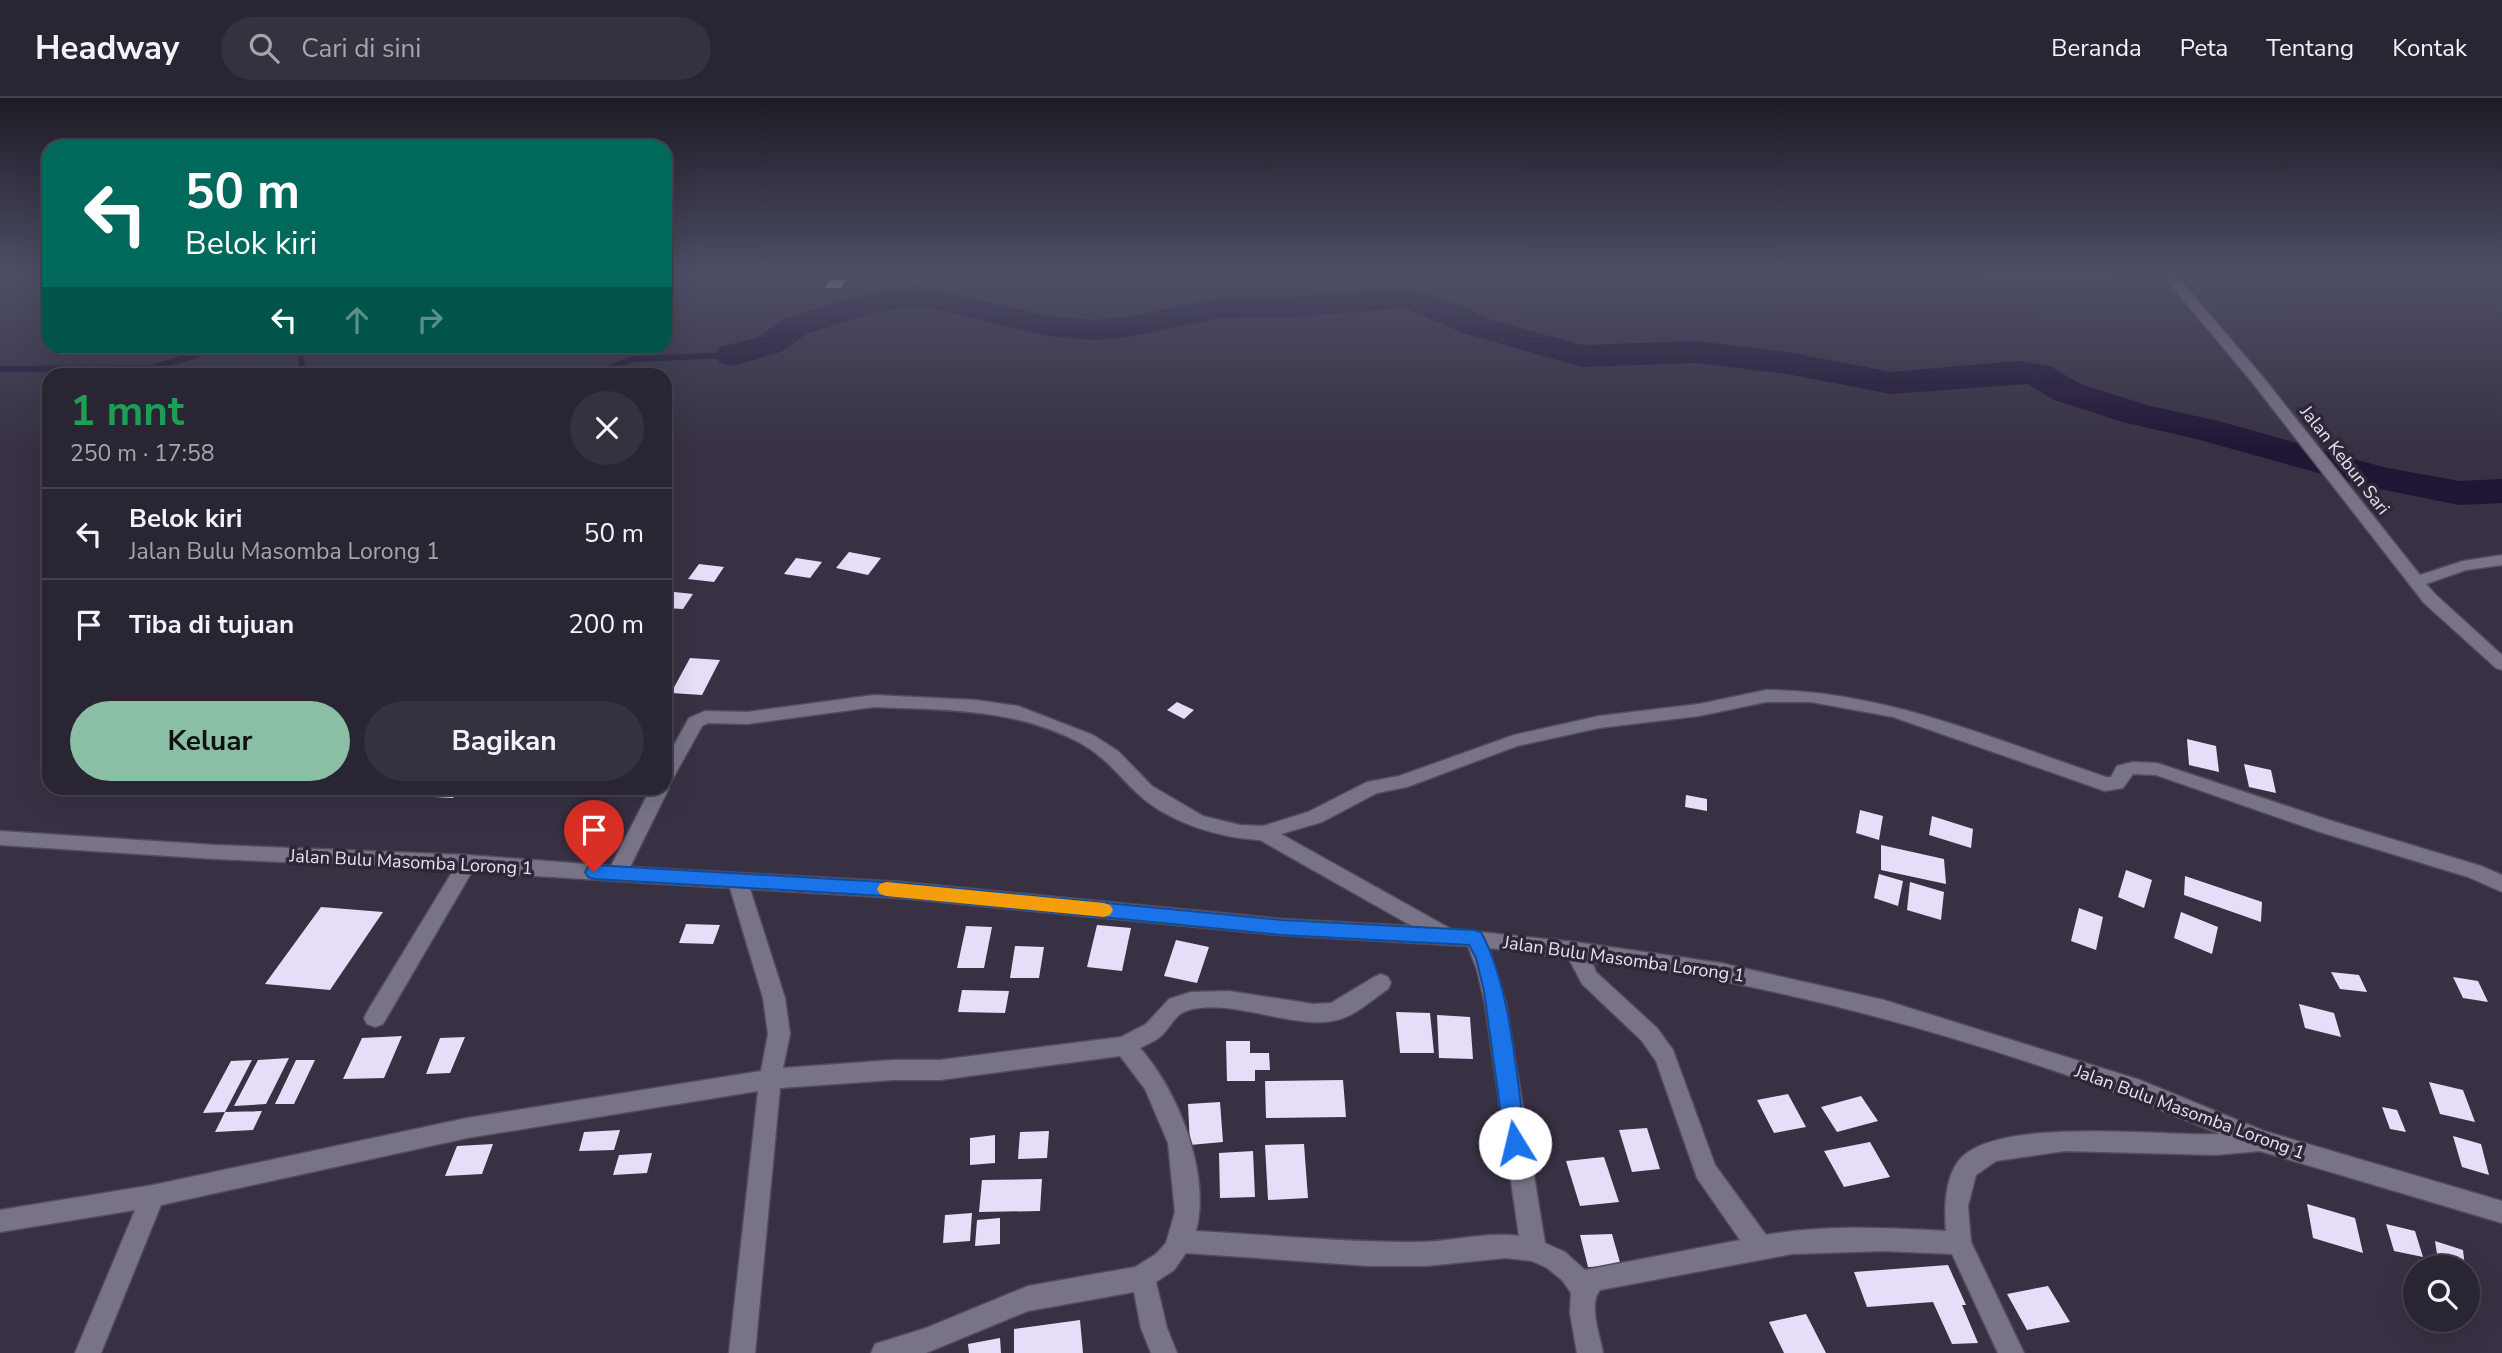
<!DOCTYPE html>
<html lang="id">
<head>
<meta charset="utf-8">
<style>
  :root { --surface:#292532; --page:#35313e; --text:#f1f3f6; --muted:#a5a5ac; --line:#45424d; --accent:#8abfa5 }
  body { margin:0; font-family:"Nunito Sans",sans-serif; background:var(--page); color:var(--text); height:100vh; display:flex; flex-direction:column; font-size:26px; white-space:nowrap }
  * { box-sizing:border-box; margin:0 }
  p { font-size:23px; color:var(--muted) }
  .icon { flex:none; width:38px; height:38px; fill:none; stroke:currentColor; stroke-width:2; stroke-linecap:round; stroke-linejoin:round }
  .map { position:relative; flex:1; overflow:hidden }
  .drawer { position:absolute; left:42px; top:270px; width:630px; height:427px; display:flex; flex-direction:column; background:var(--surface); border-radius:21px; box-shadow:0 7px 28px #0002,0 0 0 2px var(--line) }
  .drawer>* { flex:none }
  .guide { position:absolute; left:42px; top:42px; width:630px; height:214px; border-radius:21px; box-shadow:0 7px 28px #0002,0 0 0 2px var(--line); background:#00695c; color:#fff; overflow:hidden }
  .fabs { position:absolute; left:2403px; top:1157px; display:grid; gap:14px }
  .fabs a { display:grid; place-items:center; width:77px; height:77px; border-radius:50%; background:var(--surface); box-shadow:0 7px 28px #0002,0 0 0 2px var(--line); font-size:35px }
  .pin { position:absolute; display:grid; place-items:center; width:60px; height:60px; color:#fff; margin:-72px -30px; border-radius:50% 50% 50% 0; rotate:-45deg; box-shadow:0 0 7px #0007 }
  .pin .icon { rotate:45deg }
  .me { position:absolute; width:77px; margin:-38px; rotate:351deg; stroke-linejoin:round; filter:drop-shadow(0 0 5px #0008) }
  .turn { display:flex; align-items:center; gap:24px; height:147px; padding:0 28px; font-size:32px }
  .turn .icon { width:91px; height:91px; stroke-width:2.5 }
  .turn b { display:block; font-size:49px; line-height:60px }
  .lanes { display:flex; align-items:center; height:66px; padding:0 28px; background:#0003; justify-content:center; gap:35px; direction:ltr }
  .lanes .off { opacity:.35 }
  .round { display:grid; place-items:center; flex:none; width:74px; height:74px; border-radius:37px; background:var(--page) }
  .overview { display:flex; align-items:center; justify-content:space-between; height:119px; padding:0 28px }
  h1 { font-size:42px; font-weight:700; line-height:52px; color:#1e9e55 }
  .primary-button { display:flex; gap:14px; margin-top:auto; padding:14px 28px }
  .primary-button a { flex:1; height:80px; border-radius:42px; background:var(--accent); color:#111; font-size:28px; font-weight:700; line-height:80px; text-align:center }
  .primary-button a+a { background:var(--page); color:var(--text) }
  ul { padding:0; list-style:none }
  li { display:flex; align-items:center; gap:21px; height:91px; padding:0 28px; border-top:2px solid var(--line) }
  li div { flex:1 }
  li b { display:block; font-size:26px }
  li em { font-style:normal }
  header { display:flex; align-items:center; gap:42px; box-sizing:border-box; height:98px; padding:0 35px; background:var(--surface); border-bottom:2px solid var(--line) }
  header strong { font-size:33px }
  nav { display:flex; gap:38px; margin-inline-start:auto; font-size:24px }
  .search { width:490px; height:63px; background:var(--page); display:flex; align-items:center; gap:18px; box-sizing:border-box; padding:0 24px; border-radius:38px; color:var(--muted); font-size:26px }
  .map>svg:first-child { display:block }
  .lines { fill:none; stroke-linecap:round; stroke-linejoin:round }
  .stream { stroke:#211535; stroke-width:6 }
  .river { fill:#211535; fill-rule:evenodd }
  .building { fill:#e6def9 }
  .street-casing { stroke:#524d5c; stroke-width:3 }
  .street { fill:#797388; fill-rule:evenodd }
  .route { fill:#1a73e8; stroke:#114b97; stroke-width:2 }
  .slow { fill:#f59e0b }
  .labels { text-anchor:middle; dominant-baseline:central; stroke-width:7; stroke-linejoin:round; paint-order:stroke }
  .street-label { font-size:18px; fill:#e6e2ee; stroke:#2d2738 }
</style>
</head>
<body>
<header>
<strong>Headway</strong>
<div class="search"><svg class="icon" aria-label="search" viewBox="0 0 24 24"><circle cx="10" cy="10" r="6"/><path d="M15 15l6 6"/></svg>Cari di sini</div>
<nav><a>Beranda</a><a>Peta</a><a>Tentang</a><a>Kontak</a></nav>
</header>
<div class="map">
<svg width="2502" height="1255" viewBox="0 0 2502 1255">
  <rect width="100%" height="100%" fill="#373143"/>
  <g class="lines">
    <!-- stream -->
    <path class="stream" d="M299 248 303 274 308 276
      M0 271 151 270 226 248
      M594 276 632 261 733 257"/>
    <!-- river -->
    <path class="river" d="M920 188 1048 218 1093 222 1128 219 1220 200 1290 199 1408 190 1464 209 1487 221 1583 247 1696 243 1787 254 1891 274 2019 263 2050 268 2080 286 2147 307 2222 324 2383 369 2459 383 2502 381V405L2459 407 2365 388 2200 342 2123 324 2054 302 2028 286 1891 296 1787 276 1696 265 1582 269 1463 235 1405 210 1290 219 1220 220 1128 239 1093 242 1048 238 920 208 882 213 808 235 781 254 733 268 720 265 715 257 720 249 757 240 784 221 828 207 880 193Z"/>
  </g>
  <!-- building -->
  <path class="building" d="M831 181 846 182 840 190H825Z
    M849 454 881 460 868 477 836 470Z
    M796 460 822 464 810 480 784 476Z
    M699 466 724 469 714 484 688 481Z
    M665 493 693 496 683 511 665 510Z
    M690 560 720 562 702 597 671 595Z
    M1177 604 1194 612 1184 621 1167 612Z
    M2187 641 2216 648 2219 674 2189 667Z
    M2244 666 2271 672 2276 695 2249 689Z
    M441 690H460L453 700 434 699Z
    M1686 697 1707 701V713L1685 709Z
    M1860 712 1883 718 1879 742 1856 735Z
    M1932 718 1973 731 1971 750 1929 737Z
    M1881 747 1944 761 1946 786 1881 772Z
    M2126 772 2152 782 2144 810 2118 799Z
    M1879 776 1903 783 1898 808 1874 800Z
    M2185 778 2262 804 2261 824 2184 797Z
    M1910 784 1944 794 1941 822 1907 812Z
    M321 809 383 814 330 892 265 886Z
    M2079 810 2103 819 2096 852 2071 843Z
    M2181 814 2218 829 2212 856 2174 840Z
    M686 826 720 827 713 846 679 845Z
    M1097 827 1131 830 1122 873 1087 869Z
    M966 828 992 829 984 870H957Z
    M1176 842 1209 849 1197 885 1164 878Z
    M1015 848 1044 849 1039 880H1010Z
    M2331 874 2359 877 2367 894 2340 891Z
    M2453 879 2478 883 2488 904 2463 900Z
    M962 892 1009 893 1005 915 958 914Z
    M2299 906 2334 915 2341 939 2305 930Z
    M1396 914 1430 915 1434 955H1400Z
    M1437 917 1470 919 1473 961 1439 960Z
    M402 938 384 980 343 981 362 940Z
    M465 939 450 975 426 976 440 940Z
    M1226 943H1250V955H1269L1270 972H1255V983H1227Z
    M289 960 266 1006 234 1008 258 962Z
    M252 962 225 1014 203 1015 231 963Z
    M296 962H315L294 1006H275Z
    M1343 982 1346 1019 1266 1020 1265 983Z
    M2429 984 2463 992 2475 1024 2440 1016Z
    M1788 996 1806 1029 1774 1035 1757 1002Z
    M1861 998 1878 1023 1837 1034 1821 1009Z
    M1220 1004 1223 1044 1190 1047 1188 1006Z
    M2382 1009 2397 1012 2406 1034 2390 1031Z
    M262 1013 253 1032 215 1034 225 1014Z
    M1647 1030 1660 1071 1632 1074 1619 1032Z
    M620 1032 614 1052 579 1053 584 1034Z
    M1049 1033 1047 1060 1018 1061 1020 1034Z
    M995 1037V1065L970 1067V1040Z
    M2453 1038 2481 1046 2489 1077 2462 1069Z
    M1870 1044 1890 1079 1844 1089 1824 1053Z
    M493 1046 482 1076 445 1078 457 1048Z
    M1304 1046 1308 1100 1268 1102 1265 1047Z
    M1253 1053 1255 1099 1220 1100 1219 1055Z
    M652 1055 647 1075 613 1077 619 1057Z
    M1604 1059 1619 1104 1580 1108 1566 1063Z
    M1042 1081 1040 1113 979 1114 982 1082Z
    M2307 1106 2355 1120 2363 1155 2313 1140Z
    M972 1115 970 1143 943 1145 945 1117Z
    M1000 1120V1146L975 1148 977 1122Z
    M2386 1126 2415 1133 2423 1159 2394 1153Z
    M1612 1136 1621 1168 1588 1169 1580 1137Z
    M2435 1143 2463 1152 2465 1169H2439Z
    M1948 1167 1966 1207H1962L1978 1245 1952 1246 1933 1204 1867 1209 1854 1174Z
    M2048 1188 2070 1224 2027 1232 2007 1196Z
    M1806 1216 1826 1255H1784L1769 1224Z
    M1080 1222 1083 1255H1014V1231Z
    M1000 1240 1001 1255H969L968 1246Z"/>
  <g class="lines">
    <defs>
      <path id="street" d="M1906 174H2173L2262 278 2420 477 2463 463 2502 457V467L2466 472 2426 486 2436 497 2502 557V572L2496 570 2424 505 2252 284 2160 174 2155 177 2063 182 1912 177Z
        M1766 592C1884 592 1995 642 2106 679H2111L2117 668 2133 664 2157 665 2332 723 2481 768 2502 777V794L2468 779 2320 734 2156 677 2133 676 2123 690 2105 693 1893 619 1811 604H1766L1699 618 1599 630 1517 648 1407 689 1377 695 1322 724 1281 736 1451 831 1575 844 1721 865 1884 902 2140 982 2264 1033 2502 1103V1125L2260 1053 2216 1057 2065 1053 1996 1063 1976 1077 1968 1108 1971 1144 2024 1255H1998L1952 1156 1884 1153 1792 1156 1600 1192C1588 1207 1600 1237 1603 1255H1577L1570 1215 1571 1195 1562 1182 1547 1170 1532 1163 1506 1160 1426 1168H1369L1186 1155 1174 1172 1156 1184 1167 1230 1177 1255H1151L1141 1230 1134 1194 1028 1213 926 1255H871L875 1246 926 1230 1028 1188 1135 1169 1156 1156 1166 1145 1175 1114 1168 1045 1145 991 1120 958 940 982H893L780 990 755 1255H729L758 993 467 1040 161 1107 101 1255H75L135 1112 0 1134V1112L153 1087 467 1020 761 973 768 936 763 900 730 790 505 776 473 772 383 926 375 929 367 926 364 920 367 914 454 771 215 761 0 747V733L215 747 468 757 611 768 651 690H665V663L689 620 705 613 747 614 874 597 976 602 1018 608 1093 637 1118 653 1152 688 1203 718 1240 727 1263 728 1308 714 1367 684 1399 678 1514 637 1599 618 1699 606ZM874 609C948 612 1015 610 1082 646 1105 659 1119 678 1137 695 1167 724 1219 740 1260 742L1412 828 1281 821 901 784 630 769 669 690 666 685 671 684 702 628 708 625 747 626ZM750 791 901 800 1281 837 1468 848 1477 872 1485 906 1519 1138C1486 1133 1451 1144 1417 1144 1343 1144 1269 1137 1196 1133 1211 1075 1178 993 1140 950 1148 946 1158 942 1163 936 1171 928 1175 917 1186 913 1229 898 1294 933 1337 922 1355 918 1373 901 1388 891L1391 885 1388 879 1381 876 1374 879 1331 905 1313 906 1229 893 1191 894 1169 901 1146 926 1121 939 940 962H893L783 970 790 936 785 900ZM1489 850 1569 861 1582 886 1641 942 1656 963 1697 1080 1740 1142 1585 1172 1565 1154 1545 1145 1506 906ZM1592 864C1635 871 1680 874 1723 883 1892 917 2061 969 2220 1036 2166 1039 1989 1016 1957 1065 1945 1083 1944 1111 1946 1133 1887 1130 1825 1126 1766 1137L1715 1067 1673 952 1657 930 1596 874Z"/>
    </defs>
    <!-- street casing -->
    <use href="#street" class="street-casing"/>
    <!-- street -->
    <use href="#street" class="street"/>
  </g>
  <!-- sky -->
  <linearGradient id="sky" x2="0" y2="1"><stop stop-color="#1e1b25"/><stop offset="0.5" stop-color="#4d4e66"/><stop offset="1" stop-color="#4d4e66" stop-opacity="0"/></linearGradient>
  <rect width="2502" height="350" fill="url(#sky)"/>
  <!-- route -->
  <path class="route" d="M594 767 901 785 1282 822 1474 832 1481 834C1512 892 1516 979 1526 1045L1523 1052 1515 1054 1508 1052 1505 1045 1484 893 1476 860 1469 847 1282 837 901 799 594 781 588 779 585 774 588 769Z"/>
  <!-- slow -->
  <path class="slow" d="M886 784 1104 805 1110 807 1113 812 1110 817 1104 819 886 798 880 796 877 791 880 786Z"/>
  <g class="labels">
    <!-- street labels -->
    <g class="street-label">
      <text transform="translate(2345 362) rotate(52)">Jalan Kebun Sari</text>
      <text transform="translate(411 764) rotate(3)">Jalan Bulu Masomba Lorong 1</text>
      <text transform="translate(1624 861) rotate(8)">Jalan Bulu Masomba Lorong 1</text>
      <text transform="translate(2190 1014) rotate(20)">Jalan Bulu Masomba Lorong 1</text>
    </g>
  </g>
</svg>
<div class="fabs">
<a><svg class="icon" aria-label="search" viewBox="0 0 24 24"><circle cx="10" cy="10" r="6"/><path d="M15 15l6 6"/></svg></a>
</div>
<div class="pin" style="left:594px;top:774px;background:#d93025"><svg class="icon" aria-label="arrive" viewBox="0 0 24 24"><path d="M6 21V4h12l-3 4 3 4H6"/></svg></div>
<svg class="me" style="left:1515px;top:1045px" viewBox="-20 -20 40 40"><circle r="19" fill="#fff"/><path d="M0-13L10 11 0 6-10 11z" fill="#1a73e8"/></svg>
<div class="guide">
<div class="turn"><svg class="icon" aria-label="left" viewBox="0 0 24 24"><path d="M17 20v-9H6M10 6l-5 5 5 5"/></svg><div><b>50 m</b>Belok kiri</div></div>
<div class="lanes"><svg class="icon" aria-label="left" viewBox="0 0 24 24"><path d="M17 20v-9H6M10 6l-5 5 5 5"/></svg><svg class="icon off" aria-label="ahead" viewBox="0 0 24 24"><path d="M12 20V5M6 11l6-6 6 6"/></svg><svg class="icon off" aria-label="right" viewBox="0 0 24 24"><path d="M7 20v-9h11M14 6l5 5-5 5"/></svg></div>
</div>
<section class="drawer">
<div class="overview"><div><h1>1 mnt</h1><p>250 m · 17:58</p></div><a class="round"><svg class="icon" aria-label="close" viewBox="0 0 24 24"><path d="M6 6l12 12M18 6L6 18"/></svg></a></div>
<ul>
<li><svg class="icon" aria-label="left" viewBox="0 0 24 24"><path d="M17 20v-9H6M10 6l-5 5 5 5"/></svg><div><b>Belok kiri</b><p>Jalan Bulu Masomba Lorong 1</p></div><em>50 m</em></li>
<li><svg class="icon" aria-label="arrive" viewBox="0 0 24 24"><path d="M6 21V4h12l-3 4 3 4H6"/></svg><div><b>Tiba di tujuan</b></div><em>200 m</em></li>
</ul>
<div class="primary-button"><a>Keluar</a><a>Bagikan</a></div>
</section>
</div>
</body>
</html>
